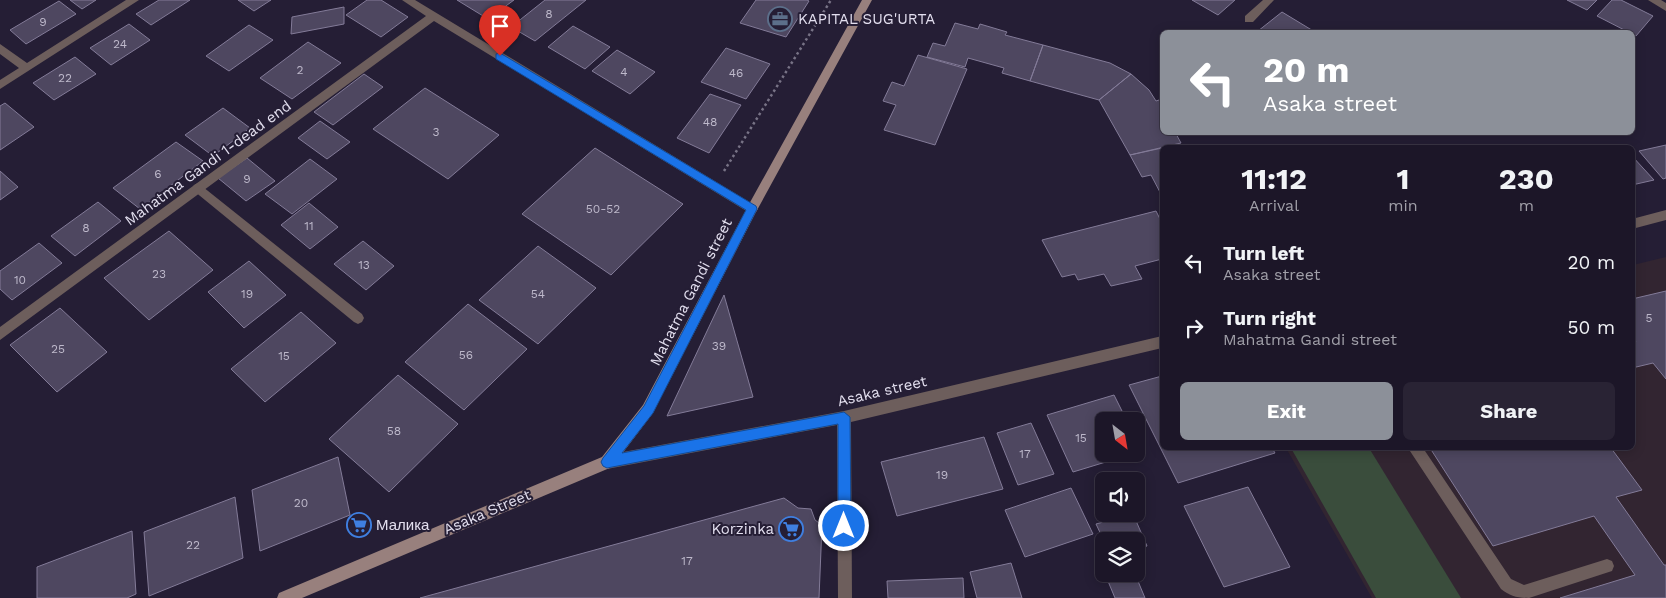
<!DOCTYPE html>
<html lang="en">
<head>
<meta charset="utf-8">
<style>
  :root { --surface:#1c1628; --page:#292334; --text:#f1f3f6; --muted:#a09fa8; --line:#3a3545; --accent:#8c9099 }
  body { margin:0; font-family:"Work Sans",sans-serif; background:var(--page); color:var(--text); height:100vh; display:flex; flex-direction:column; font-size:19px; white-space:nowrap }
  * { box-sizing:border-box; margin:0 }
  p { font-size:16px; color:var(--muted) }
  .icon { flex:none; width:28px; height:28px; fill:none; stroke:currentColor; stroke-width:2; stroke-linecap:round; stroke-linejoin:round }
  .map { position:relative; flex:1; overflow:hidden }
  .side { position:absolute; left:1160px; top:145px; width:475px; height:305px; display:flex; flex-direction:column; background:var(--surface); border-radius:8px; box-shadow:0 2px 12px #0003,0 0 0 1px var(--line) }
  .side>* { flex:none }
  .hud { position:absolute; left:1160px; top:30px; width:475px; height:105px; border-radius:8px; box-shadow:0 2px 12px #0003,0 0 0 1px var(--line); background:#8c9099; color:#fff; overflow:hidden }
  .needle { width:32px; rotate:149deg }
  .fabs { position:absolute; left:1095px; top:412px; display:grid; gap:10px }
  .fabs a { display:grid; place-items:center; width:50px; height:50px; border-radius:8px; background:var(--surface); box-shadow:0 2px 12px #0003,0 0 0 1px var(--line); font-size:25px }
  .pin { position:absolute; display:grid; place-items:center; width:42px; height:42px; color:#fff; margin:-51px -21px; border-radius:50% 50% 50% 0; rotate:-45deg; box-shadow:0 0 5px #0007 }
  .pin .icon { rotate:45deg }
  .me { position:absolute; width:55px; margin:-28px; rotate:0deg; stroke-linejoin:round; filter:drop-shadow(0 0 4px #0008) }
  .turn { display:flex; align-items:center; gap:18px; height:105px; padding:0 20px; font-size:22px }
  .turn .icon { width:65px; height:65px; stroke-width:2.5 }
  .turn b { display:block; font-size:35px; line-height:42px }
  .eta { display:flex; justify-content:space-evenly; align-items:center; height:85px; text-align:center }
  .eta b { font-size:30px; font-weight:700; line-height:35px }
  .cta { display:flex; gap:10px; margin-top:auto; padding:10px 20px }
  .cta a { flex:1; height:58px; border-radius:8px; background:var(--accent); color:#fff; font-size:20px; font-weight:700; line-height:58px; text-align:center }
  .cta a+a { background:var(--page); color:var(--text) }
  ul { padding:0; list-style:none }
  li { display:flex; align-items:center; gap:15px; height:65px; padding:0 20px }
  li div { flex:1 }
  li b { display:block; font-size:19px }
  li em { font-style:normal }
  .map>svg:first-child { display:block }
  .education { fill:#322531 }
  .green { fill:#3a4d3c }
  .building { fill:#4e4760; stroke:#837b98 }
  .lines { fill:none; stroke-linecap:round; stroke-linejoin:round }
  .path { stroke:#787386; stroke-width:2.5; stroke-dasharray:2.5 3; stroke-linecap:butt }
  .lane { fill:#6d5e5c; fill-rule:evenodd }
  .street { fill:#6d5e5c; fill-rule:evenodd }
  .secondary { fill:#98807d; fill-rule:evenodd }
  .route { fill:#1a73e8; stroke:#114b97 }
  .labels { text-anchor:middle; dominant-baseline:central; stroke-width:4; stroke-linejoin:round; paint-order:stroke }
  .number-label { font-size:12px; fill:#beb9cb }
  .poi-label { font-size:15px; fill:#e3dfef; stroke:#251e35; text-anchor:start }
  .street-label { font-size:15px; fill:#e3dfef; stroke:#251e35 }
</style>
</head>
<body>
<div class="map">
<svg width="1666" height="598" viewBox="0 0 1666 598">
  <rect width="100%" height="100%" fill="#251e35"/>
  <!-- education -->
  <path class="education" d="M1666 257V598H1372L1286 448H1632L1633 265Z"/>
  <!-- green -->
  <path class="green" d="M1291 448H1369L1461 598H1376Z"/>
  <!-- building -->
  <path class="building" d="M70 0H96L82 9Z
    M159 0H190L151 25 136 14Z
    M238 0H271L254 11Z
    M367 0H381L408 17 381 37 346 15Z
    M457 0H514L488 19Z
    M545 0H586L535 41 511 27Z
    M756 0H807L809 1 786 37 740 23Z
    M1192 0H1235L1218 15Z
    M1567 0H1597L1587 10Z
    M1612 0H1621L1653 16 1636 36 1597 16Z
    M59 1 76 14 26 44 10 30Z
    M344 7V24L291 34 292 17Z
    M1282 12 1315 32 1258 31Z
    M955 23 978 29 980 24 1007 32 1005 35 1043 45 1030 81 1002 73 1004 68 968 58 965 67 927 57 933 43 945 46Z
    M129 24 150 40 111 65 90 48Z
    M249 25 273 40 229 71 206 56Z
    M573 26 610 47 585 69 548 47Z
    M308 42 341 63 292 99 260 78Z
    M1043 45 1110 63 1131 74 1099 100 1030 81Z
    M726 48 770 64 746 99 701 82Z
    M617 50 655 72 630 94 592 71Z
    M918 55 967 69 935 145 884 130 896 105 883 101 892 82 904 86Z
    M75 57 96 74 54 100 33 83Z
    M364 74 383 87 333 125 314 112Z
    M1131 74 1149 90 1156 101 1162 99V132H1175L1181 143 1130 155 1099 100Z
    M425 88 499 135 448 179 373 129Z
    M710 94 741 105 709 153 677 138Z
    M5 103 34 127 0 150V106Z
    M223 108 250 128 213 156 185 135Z
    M320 121 350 142 327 159 298 138Z
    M176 142 203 161 140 209 113 188Z
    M1666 145V178L1663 179 1639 151Z
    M595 148 683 204 611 275 522 214Z
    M1162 148V196L1151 175 1142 177 1130 155Z
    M1632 156 1654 180 1632 185Z
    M247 158 275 181 246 201 218 178Z
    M310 159 337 179 292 214 265 194Z
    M0 171 18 187 0 200Z
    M98 202 121 221 75 256 51 236Z
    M309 203 338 227 310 249 281 225Z
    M1156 211 1162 223V252L1160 253 1162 259 1135 266 1142 279 1111 286 1104 274 1078 280 1075 274 1062 277 1042 240Z
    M169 231 213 270 149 320 104 278Z
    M363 241 394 266 366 290 334 264Z
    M39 243 62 263 12 300 0 289V271Z
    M538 246 596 288 538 344 479 300Z
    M249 261 286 295 244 328 208 292Z
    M1666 291V379L1653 363 1632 368V343L1636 342 1632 337V299Z
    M724 295 753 397 667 416Z
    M468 304 527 349 464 410 405 362Z
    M60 308 107 352 57 392 10 345Z
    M301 312 336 343 265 402 231 369Z
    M398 375 458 424 389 492 329 439Z
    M1162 376V448H1272L1275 453 1178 483 1129 385Z
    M1114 395 1127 421H1104V454H1132L1073 472 1047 415Z
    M1031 423 1054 474 1018 485 997 433Z
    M984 437 1003 489 897 516 881 462Z
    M1430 448H1611L1642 490 1616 497 1664 565H1666V598H1560L1635 575 1594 516 1493 546Z
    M338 457 350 515 260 551 252 490Z
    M1248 487 1290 567 1224 587 1184 506Z
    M1071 488 1093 534 1025 557 1005 510Z
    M235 497 243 558 149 596 144 532Z
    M784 498 798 508 811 509 815 520 822 525 819 598H420Z
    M1133 514 1147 546 1136 549V541H1104L1096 524Z
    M132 531 136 594 127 598H37V567Z
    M1011 563 1022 598H977L970 572Z
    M1105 574H1135L1145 598H1115Z
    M963 578 964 598H888L887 581Z"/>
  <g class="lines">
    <!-- path -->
    <path class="path" d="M724 171 831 0"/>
    <!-- lane -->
    <path class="lane" d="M1263 0H1274L1253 22H1245V16Z
      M198 183 362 314 364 318 362 322 358 324 354 322 194 191 192 188 194 185Z
      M1408 448H1423L1511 579 1524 585 1607 559 1612 561 1614 566 1612 571 1529 598C1517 598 1510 596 1501 589Z"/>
    <!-- street -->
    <path class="street" d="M126 0H139L0 89V80L19 68 0 54V44L27 63Z
      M402 0H415L756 206 758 209 756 212H748L434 21 0 340V327L426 16Z
      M1648 0H1661L1666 3V11Z
      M1666 210V220L1632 229V219Z
      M1162 336V348L851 422 852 598H838L837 425 607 469 602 467 600 462 602 457 607 455 844 411Z"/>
    <!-- secondary -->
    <path class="secondary" d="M862 0H872L756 212 653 413 612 467 302 598H277L279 593 602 457 643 405 748 206Z"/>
  </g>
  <!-- route -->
  <path class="route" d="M500 53 756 206 757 209 653 413 622 453 844 412 850 417 851 526 849 530 844 532 840 530 838 526V424L607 468 603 466 601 462 603 458 644 406 746 210 496 59V54Z"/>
  <!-- icons -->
  <defs>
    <symbol id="office-ring" viewBox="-11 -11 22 22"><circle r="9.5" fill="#251e35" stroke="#5c6f8a" stroke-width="1.5"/><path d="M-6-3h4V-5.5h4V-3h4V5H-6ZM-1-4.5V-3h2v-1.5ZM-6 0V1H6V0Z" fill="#5c6f8a"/></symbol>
    <symbol id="supermarket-ring" viewBox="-11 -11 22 22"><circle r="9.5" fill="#251e35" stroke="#3f7fe0" stroke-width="1.5"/><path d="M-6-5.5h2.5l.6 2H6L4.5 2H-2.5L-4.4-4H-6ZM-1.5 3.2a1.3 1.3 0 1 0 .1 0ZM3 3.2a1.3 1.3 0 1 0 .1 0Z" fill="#3f7fe0"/></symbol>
  </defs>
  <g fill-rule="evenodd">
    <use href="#office-ring" x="766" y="5" width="28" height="28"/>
    <use href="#supermarket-ring" x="345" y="511" width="28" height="28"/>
    <use href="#supermarket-ring" x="777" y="515" width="28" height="28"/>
  </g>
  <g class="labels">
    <!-- number labels -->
    <g class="number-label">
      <text x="549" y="14">8</text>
      <text x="43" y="22">9</text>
      <text x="120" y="44">24</text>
      <text x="300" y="70">2</text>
      <text x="624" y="72">4</text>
      <text x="736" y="73">46</text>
      <text x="65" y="78">22</text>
      <text x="710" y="122">48</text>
      <text x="436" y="132">3</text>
      <text x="158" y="174">6</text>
      <text x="247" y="179">9</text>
      <text x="603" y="209">50-52</text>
      <text x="309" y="226">11</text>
      <text x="86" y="228">8</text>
      <text x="364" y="265">13</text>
      <text x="159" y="274">23</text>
      <text x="20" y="280">10</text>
      <text x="247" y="294">19</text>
      <text x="538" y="294">54</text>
      <text x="1649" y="318">5</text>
      <text x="719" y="346">39</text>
      <text x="58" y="349">25</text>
      <text x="466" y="355">56</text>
      <text x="284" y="356">15</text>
      <text x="394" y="431">58</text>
      <text x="1081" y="438">15</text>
      <text x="1025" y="454">17</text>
      <text x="942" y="475">19</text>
      <text x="301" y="503">20</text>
      <text x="193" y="545">22</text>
      <text x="687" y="561">17</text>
    </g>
    <!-- poi labels -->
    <g class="poi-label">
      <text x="798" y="19">KAPITAL SUG'URTA</text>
      <text x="376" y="525">Малика</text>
      <text x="774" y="529" text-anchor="end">Korzinka</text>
    </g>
    <!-- street labels -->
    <g class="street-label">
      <text transform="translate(208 163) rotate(-36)">Mahatma Gandi 1-dead end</text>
      <text transform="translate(691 292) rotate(-63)">Mahatma Gandi street</text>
      <text transform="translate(882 391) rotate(-13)">Asaka street</text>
      <text transform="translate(487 512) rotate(-23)">Asaka Street</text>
    </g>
  </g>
</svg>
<div class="fabs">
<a><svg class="needle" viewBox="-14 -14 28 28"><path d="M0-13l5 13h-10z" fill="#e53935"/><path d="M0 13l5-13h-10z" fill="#a09fa8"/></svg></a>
<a><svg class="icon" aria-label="sound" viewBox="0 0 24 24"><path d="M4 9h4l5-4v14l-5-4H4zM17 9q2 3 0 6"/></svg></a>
<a><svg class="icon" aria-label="layers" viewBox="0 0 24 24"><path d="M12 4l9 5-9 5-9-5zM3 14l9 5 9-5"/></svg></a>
</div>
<div class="pin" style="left:500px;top:56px;background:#d93025"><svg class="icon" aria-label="arrive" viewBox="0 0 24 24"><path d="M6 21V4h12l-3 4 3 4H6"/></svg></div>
<svg class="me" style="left:844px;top:526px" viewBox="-20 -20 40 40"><circle r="17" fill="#1a73e8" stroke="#fff" stroke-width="3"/><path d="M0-11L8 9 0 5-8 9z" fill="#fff"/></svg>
<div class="hud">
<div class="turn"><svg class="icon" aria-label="left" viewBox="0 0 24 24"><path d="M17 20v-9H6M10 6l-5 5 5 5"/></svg><div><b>20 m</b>Asaka street</div></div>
</div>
<section class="side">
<div class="eta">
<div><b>11:12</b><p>Arrival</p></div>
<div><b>1</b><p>min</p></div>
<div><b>230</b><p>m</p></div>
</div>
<ul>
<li><svg class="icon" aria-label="left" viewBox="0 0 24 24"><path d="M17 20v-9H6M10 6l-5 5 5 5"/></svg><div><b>Turn left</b><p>Asaka street</p></div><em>20 m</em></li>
<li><svg class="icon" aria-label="right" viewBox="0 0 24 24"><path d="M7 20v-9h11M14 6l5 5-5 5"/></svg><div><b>Turn right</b><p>Mahatma Gandi street</p></div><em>50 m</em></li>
</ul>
<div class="cta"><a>Exit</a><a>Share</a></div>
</section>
</div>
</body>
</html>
